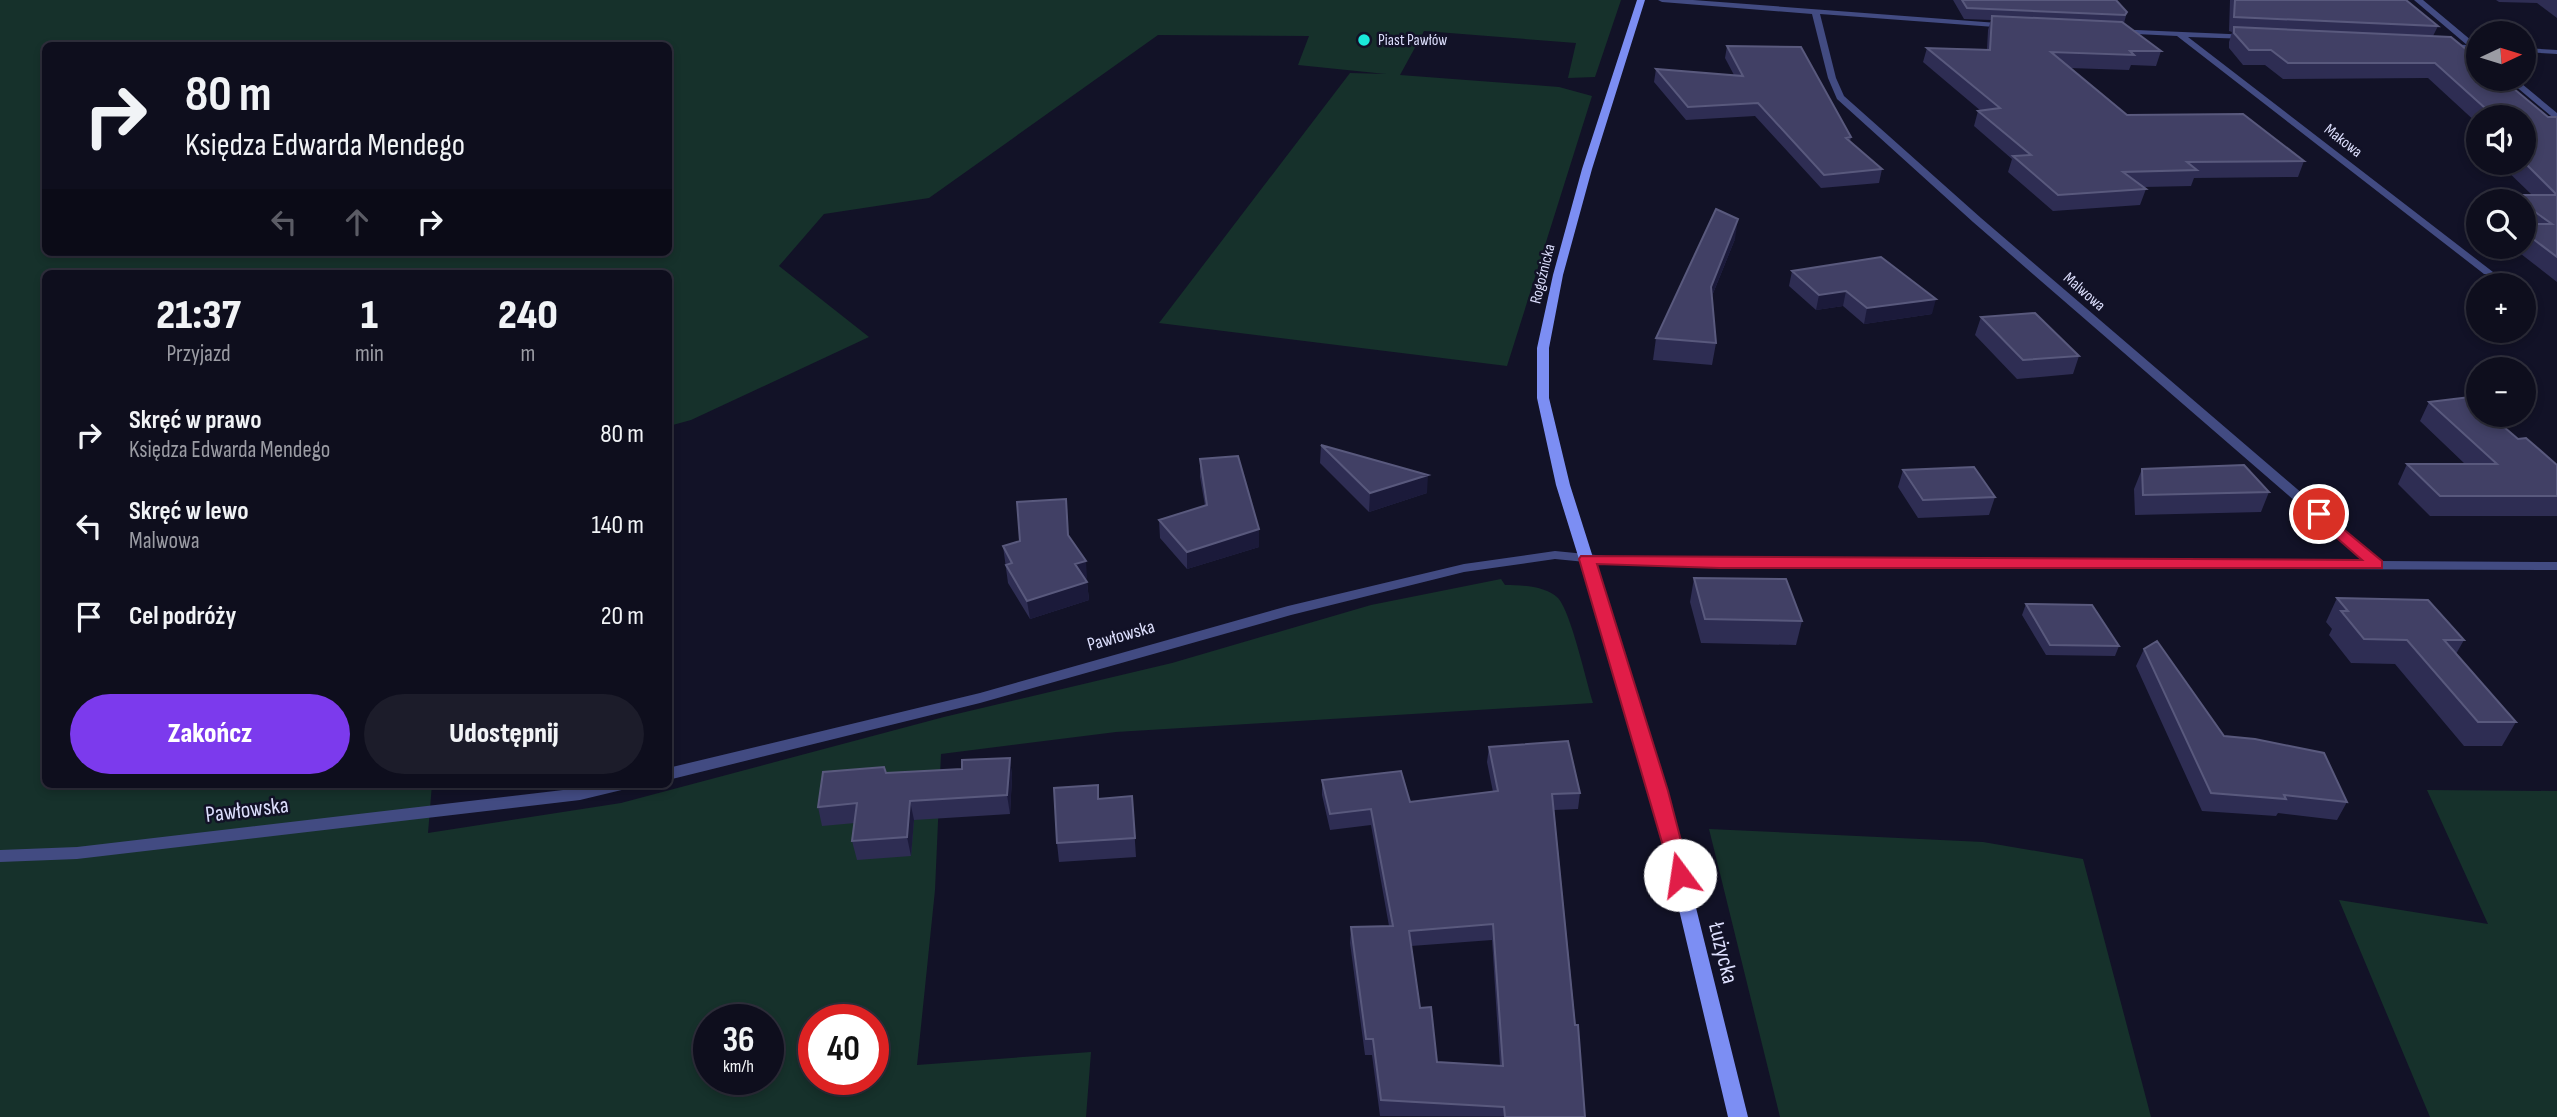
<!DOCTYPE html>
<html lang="pl">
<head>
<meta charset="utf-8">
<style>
  :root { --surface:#0e0e1d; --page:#1c1c2a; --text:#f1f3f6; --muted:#9b9ca4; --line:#2e2e3b; --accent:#7c3aed }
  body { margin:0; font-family:"Sofia Sans Condensed",sans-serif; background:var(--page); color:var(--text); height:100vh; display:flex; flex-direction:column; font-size:26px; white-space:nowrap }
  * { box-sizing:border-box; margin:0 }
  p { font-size:23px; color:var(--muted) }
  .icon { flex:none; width:38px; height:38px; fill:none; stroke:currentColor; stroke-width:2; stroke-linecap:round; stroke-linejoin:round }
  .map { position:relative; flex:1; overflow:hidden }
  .sheet { position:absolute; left:42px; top:270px; width:630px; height:518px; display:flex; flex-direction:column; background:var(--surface); border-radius:10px; box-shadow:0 4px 10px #0003,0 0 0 2px var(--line) }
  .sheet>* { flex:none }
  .banner { position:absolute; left:42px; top:42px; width:630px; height:214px; border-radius:10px; box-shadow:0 4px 10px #0003,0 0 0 2px var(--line); background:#0e0e1d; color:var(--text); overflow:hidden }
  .needle { width:46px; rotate:86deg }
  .controls { position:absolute; left:2466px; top:21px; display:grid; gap:14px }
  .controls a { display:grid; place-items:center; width:70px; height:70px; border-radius:50%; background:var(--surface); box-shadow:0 4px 10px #0003,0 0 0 2px var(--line); font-size:35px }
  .speed { position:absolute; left:693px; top:1004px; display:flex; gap:14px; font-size:35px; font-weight:700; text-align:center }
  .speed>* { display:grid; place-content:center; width:91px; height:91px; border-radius:50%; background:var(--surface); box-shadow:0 4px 10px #0003,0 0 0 2px var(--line); line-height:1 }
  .speed small { font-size:18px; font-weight:400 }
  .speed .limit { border:10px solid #d22; background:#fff; color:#111 }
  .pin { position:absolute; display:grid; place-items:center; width:60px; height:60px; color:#fff; margin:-30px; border:4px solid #fff; border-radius:50%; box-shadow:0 2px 7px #0007 }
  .me { position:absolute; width:77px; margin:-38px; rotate:346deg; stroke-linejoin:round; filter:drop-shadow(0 0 5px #0008) }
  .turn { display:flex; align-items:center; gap:24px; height:147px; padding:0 28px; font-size:32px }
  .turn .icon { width:91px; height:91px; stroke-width:2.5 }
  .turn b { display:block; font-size:49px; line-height:60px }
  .lanes { display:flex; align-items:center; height:66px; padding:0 28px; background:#0003; justify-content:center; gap:35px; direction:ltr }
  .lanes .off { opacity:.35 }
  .eta { display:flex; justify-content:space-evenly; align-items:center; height:119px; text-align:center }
  .eta b { font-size:42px; font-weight:800; line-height:49px }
  .cta { display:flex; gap:14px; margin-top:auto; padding:14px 28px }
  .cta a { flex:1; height:80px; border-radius:42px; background:var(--accent); color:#fff; font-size:28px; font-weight:800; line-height:80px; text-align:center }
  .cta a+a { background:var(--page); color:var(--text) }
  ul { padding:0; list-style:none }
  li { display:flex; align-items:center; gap:21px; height:91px; padding:0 28px }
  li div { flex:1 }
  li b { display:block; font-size:26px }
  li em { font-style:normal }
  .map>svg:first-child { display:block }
  .green { fill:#16312b; fill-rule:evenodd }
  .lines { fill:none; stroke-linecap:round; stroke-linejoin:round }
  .street { fill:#424b82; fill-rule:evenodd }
  .secondary { fill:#7c8ef3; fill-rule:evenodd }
  .wall { fill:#2e2d53; fill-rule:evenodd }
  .shaded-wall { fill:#1b1a3a }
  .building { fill:#414065; stroke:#59597d; stroke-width:2; fill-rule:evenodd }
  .route { fill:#e11d48; stroke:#92132f; stroke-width:2 }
  .poi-dot { fill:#1ae9da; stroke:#121227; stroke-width:2.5 }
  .labels { text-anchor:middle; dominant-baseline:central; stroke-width:5; stroke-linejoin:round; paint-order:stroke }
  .far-poi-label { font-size:16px; fill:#dcdefc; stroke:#121227; text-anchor:start }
  .far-street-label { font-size:16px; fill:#dcdefc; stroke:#121227 }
  .street-label { font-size:19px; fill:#dcdefc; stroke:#121227 }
  .near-street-label { font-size:23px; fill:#dcdefc; stroke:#121227 }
</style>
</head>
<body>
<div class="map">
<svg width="2557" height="1117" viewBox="0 0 2557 1117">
  <rect width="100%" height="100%" fill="#121227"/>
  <!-- green -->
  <path class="green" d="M0 0H1621L1595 77 1568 78 1576 43 1424 31 1400 75 1559 87 1592 96 1507 366 1159 323 1350 73 1386 74 1298 65 1309 36 1158 35 929 198 824 214 779 266 869 337 691 420 669 426 668 273H46V784H432L428 833 621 803 944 717 1172 663 1371 605 1501 579 1505 585C1521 585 1546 586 1558 598 1571 612 1586 681 1593 703L1116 732 941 754 935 890 917 1065 1091 1052 1086 1117H0ZM46 46H668V252H46ZM709 1020H768V1080H709ZM814 1020H873V1080H814Z
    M2427 790 2557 791V1117H2430L2339 900 2488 924Z
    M1709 829 1983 842 2083 859 2151 1117H1780Z"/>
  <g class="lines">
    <!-- street -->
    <path class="street" d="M1658 0H1693L2011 24 2012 26 2008 28 1820 14 1836 78 1844 96 1981 218 2381 561 2557 562V570L1719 567 1606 564 1555 559 1464 572 1291 615 980 703 668 780V768L980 693 1288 606 1464 564 1555 551 1606 556 1719 559 2364 561 1973 222 1837 99 1828 78 1812 14 1662 2Z
      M2414 0H2423L2478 46V51L2441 48 2440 46 2444 44 2467 45Z
      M2113 29 2252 35V39H2249L2188 37 2493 272 2492 274H2484L2177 36 2116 33H2113Z
      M2524 48 2557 50V54L2524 52Z
      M2507 79H2516L2557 113V121Z
      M598 784H632L630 788 580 800 77 859 0 862V850L77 847 580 788Z"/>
    <!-- secondary -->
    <path class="secondary" d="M1637 0H1645L1592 169 1563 275 1549 348V398L1570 485 1667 791 1748 1117H1728L1651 791 1556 485 1537 398V348L1553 275 1582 169Z"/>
  </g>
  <!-- wall -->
  <path class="wall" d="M1953 0H2116L2127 12 2124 23 2161 51 2156 66 2131 65 2129 70 2069 68 2127 115 2304 161 2298 177 2194 178 2191 186 2144 187 2146 189 2140 205 2053 211 2008 172 2012 159 1974 126 1978 111H1981L1923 62 1927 48 1987 49 1988 30 1991 20 1964 19Z
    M2230 0H2406L2438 26 2433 36 2548 117H2557V282L2512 247H2524V201H2508L2511 195H2532L2499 163H2524V117H2478V124L2428 78 2283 79 2265 65H2243L2229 48V42L2232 32 2229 31Z
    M2496 0H2557V18L2537 3 2499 2Z
    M1727 46 1851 137 1850 142 1882 169 1879 183 1821 188 1755 116 1686 120 1654 82 1656 69 1734 75 1725 58Z
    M1735 239 1712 296 1716 343 1712 365 1653 360 1656 338Z
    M1792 271 1932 314 1864 324 1843 306 1816 310 1789 286Z
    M1981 317 2079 356 2073 374 2017 379 1975 335Z
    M2429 402 2518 439 2557 465V516H2430L2398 484 2407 464H2465L2420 421Z
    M1321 445 1427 493 1369 512 1320 463Z
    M1200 459 1259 547 1187 569 1160 538 1159 520 1205 506 1200 477Z
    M2142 469 2269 492 2261 512 2135 515 2134 489Z
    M1903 470 1995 497 1989 515 1918 518 1898 487Z
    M1069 536 1087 578 1085 579 1087 582 1089 600 1030 619 1008 583 1003 546Z
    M1694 578 1802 621 1796 645 1701 643 1690 602Z
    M2337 598 2464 640 2456 654 2516 722 2502 746H2464L2395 664 2351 663 2329 635 2332 629 2326 622Z
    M2026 604 2119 646 2115 656 2046 655 2022 615Z
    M2144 649 2224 736 2347 802 2337 820 2278 813 2276 816 2202 811 2136 666Z
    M1489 747 1580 793 1578 809 1554 810 1585 1117 1380 1116 1372 1055H1365L1350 943 1351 927 1389 926 1371 825 1330 830 1322 795V780L1410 802 1493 792 1487 762ZM1492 940 1500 1066 1437 1062 1420 1008 1411 946Z
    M1010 758 1012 777 1010 814 914 820 911 856 857 860 852 841 855 823 822 826 818 807 886 773 962 769Z
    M1132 796 1136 857 1059 862 1057 843 1099 799Z"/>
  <!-- shaded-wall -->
  <path class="shaded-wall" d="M1738 219 1735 239 1707 308 1711 287Z
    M1846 291 1843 306 1816 310 1819 295Z
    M1936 299 1932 314 1864 324 1867 308Z
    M1428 475 1427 493 1369 512 1370 493Z
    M1259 529V547L1187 569V552Z
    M1086 561 1087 578 1076 582 1075 564Z
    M1087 582 1089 600 1030 619 1027 601Z
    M1010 758 1012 777 1010 814 1007 795Z
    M910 801 914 820 911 856 907 837Z"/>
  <!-- building -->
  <path class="building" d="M1962 0H2116L2127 12 2125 15 1967 8Z
    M2235 0H2406L2438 26 2234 17Z
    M1992 16 2122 22 2161 51H2130L2134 55 2051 52 2127 115 2243 114 2304 161 2187 162 2197 170 2123 172 2146 189 2058 195 2013 156 2031 155 1978 111 2000 108 1927 48 1990 50Z
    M2234 27 2451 37 2478 59V79H2502L2548 117H2557V195L2524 162V117H2495L2435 63H2288L2271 50H2249L2234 33Z
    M1727 46 1801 47 1851 137 1846 138 1882 169 1824 175 1758 103 1688 107 1656 69 1743 76Z
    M2511 195H2557V257L2524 232V224H2552L2524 204V201H2520Z
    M1716 209 1738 219 1711 287 1716 343 1656 338Z
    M1881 257 1936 299 1867 308 1846 291 1819 295 1792 271Z
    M2035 313 2079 356 2023 360 1981 317Z
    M2470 397 2478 404V415H2490L2518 439 2526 438 2557 465V496H2440L2407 464H2497L2429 402Z
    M1321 445 1428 475 1370 493Z
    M1238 456 1259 529 1187 552 1159 520 1207 505 1200 459Z
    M2244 465 2269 492 2143 495 2142 469Z
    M1974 467 1995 497 1923 500 1903 470Z
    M1066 499 1068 535 1086 561 1075 564 1087 582 1027 601 1006 565 1012 563 1003 546 1020 541 1017 502Z
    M1694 578 1786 579 1802 621 1705 619Z
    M2337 598 2428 600 2464 640H2444L2516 722H2478L2407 640 2364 639 2341 611H2348Z
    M2026 604 2092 605 2119 646 2050 645Z
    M2157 641 2224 736 2255 739 2324 753 2347 802 2284 795 2286 799 2211 793 2144 649Z
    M1568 741 1580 793 1552 794 1575 1025H1578L1585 1117H1505L1504 1107 1381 1100 1373 1039H1366L1351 927 1393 926 1371 809 1330 814 1322 780 1401 771 1410 802 1498 791 1489 747ZM1493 924 1503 1066 1437 1062 1431 1007 1420 1008 1409 931Z
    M1010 758 1007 795 910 801 907 837 852 841 857 803 818 807 823 772 884 767 886 773 962 769V760Z
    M1098 785V799L1132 796 1135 838 1057 843 1054 788Z"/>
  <!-- route -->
  <path class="route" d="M2319 509 2382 561V568H1719L1597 564 1668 791 1690 875 1687 880H1673L1579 559 1581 556 2362 560 2313 517V510Z"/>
  <!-- markers -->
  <circle class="poi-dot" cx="1364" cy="40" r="7"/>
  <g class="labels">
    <!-- far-poi labels -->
    <g class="far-poi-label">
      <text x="1378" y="40">Piast Pawłów</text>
    </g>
    <!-- far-street labels -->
    <g class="far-street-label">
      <text transform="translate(2343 141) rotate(38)">Makowa</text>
      <text transform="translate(1543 274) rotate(-76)">Rogoźnicka</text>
      <text transform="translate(2084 292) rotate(41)">Malwowa</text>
    </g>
    <!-- street labels -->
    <g class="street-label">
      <text transform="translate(1121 636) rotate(-16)">Pawłowska</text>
    </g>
    <!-- near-street labels -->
    <g class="near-street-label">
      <text transform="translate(247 810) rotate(-7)">Pawłowska</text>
      <text transform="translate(1723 953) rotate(76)">Łużycka</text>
    </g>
  </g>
</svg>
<div class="controls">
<a><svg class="needle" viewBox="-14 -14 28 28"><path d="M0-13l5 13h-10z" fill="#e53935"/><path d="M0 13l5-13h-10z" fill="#9b9ca4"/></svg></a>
<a><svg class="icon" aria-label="sound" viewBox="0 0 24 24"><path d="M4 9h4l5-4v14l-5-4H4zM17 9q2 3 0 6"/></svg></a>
<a><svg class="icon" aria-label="search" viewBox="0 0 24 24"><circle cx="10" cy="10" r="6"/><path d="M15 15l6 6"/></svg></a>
<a>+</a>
<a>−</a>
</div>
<div class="speed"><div>36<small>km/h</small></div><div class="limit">40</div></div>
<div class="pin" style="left:2319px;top:514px;background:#d93025"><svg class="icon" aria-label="arrive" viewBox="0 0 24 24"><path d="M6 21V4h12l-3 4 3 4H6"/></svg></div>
<svg class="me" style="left:1680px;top:875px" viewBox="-20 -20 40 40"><circle r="19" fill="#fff"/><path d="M0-13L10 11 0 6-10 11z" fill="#e11d48"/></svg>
<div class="banner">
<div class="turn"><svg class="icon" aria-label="right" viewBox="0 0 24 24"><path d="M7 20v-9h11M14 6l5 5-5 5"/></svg><div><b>80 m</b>Księdza Edwarda Mendego</div></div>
<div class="lanes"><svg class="icon off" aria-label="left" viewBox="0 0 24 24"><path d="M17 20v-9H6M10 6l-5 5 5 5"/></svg><svg class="icon off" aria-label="ahead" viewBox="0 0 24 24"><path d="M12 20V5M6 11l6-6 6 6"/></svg><svg class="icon" aria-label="right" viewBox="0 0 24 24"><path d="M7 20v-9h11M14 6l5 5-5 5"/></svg></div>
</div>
<section class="sheet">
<div class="eta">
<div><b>21:37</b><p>Przyjazd</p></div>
<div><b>1</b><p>min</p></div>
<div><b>240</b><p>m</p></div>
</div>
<ul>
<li><svg class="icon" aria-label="right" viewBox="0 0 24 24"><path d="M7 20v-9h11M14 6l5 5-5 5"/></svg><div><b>Skręć w prawo</b><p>Księdza Edwarda Mendego</p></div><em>80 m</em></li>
<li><svg class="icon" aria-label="left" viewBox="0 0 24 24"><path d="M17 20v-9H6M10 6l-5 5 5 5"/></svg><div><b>Skręć w lewo</b><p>Malwowa</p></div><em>140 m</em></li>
<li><svg class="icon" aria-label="arrive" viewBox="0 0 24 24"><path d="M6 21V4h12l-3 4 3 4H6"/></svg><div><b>Cel podróży</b></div><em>20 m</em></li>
</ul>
<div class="cta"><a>Zakończ</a><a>Udostępnij</a></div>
</section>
</div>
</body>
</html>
